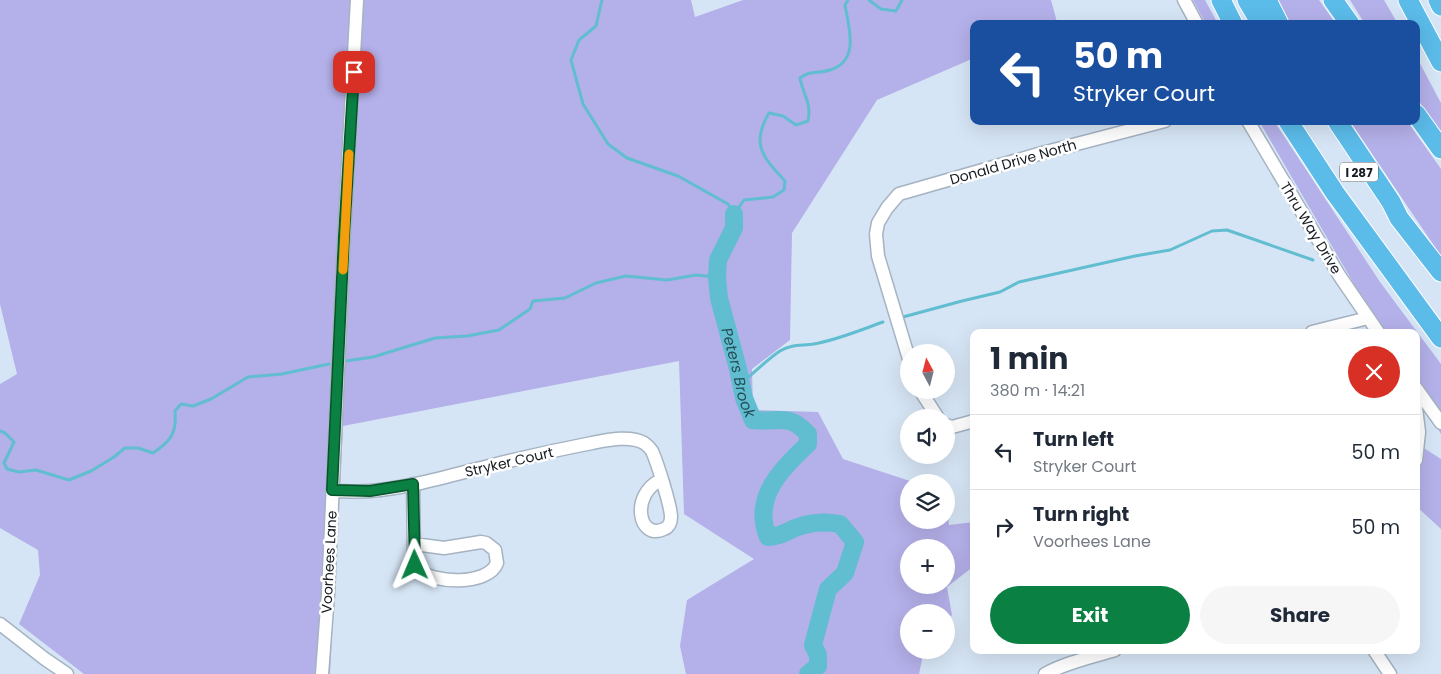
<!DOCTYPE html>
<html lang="en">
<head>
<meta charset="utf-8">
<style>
  :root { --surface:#fff; --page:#f6f6f7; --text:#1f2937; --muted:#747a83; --line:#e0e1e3; --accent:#0b8043 }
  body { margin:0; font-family:Poppins,sans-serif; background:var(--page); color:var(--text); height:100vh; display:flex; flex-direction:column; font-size:19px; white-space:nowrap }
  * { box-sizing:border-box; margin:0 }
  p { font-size:16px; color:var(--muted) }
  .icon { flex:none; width:28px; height:28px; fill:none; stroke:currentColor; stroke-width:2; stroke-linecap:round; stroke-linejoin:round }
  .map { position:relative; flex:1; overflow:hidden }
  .drawer { position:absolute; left:970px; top:329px; width:450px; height:325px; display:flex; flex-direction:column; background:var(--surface); border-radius:10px; box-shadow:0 5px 20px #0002 }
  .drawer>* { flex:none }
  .guide { position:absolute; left:970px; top:20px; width:450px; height:105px; border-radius:10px; box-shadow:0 5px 20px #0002; background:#1a4fa0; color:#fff; overflow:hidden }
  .needle { width:32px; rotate:353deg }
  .fabs { position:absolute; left:900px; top:344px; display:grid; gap:10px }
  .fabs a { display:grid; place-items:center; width:55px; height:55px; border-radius:50%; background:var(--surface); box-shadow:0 5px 20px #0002; font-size:25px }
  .pin { position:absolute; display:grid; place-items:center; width:42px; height:42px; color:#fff; margin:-21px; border-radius:10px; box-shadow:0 2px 8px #0006 }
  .me { position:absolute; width:55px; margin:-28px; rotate:359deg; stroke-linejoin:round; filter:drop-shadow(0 0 4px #0008) }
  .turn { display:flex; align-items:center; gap:18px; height:105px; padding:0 20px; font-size:22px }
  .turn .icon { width:65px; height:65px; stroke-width:2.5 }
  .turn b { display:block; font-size:35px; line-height:42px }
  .round { display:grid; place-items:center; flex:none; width:52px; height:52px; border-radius:26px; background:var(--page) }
  .head { display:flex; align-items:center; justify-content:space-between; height:85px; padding:0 20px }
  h1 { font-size:30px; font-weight:700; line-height:38px }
  .cta { display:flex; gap:10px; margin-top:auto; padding:10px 20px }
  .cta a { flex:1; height:58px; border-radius:30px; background:var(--accent); color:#fff; font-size:20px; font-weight:700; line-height:58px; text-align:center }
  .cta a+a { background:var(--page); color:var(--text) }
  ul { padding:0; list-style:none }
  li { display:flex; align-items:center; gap:15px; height:75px; padding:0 20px; border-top:1px solid var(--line) }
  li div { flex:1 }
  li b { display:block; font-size:19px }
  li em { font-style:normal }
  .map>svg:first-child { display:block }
  .green { fill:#b4b0e9; fill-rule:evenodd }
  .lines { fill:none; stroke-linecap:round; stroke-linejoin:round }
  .stream { stroke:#61bdd0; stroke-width:3 }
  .river { stroke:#61bdd0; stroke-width:18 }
  .minor-casing { stroke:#a5b3c2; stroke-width:15 }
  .highway-casing { stroke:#fff; stroke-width:21 }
  .minor { stroke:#fff; stroke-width:12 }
  .highway { stroke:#5bbbe9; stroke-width:19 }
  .route-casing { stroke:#07532c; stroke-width:12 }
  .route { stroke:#0b8043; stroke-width:9 }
  .slow { stroke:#f59e0b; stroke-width:9 }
  .labels { text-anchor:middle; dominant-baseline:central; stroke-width:5; stroke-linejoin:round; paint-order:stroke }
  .shield { fill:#fff; stroke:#5c5f64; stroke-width:1 }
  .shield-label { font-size:12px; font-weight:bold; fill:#161b21 }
  .street-label { font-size:14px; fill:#161b21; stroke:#fff }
  .water-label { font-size:15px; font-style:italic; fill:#244d56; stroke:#fff }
</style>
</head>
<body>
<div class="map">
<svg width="1441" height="674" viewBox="0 0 1441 674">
  <rect width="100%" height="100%" fill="#d6e5f5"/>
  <!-- green -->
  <path class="green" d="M0 0H691L695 17 743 0H1051L1057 22 1054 24H974V58L877 100 792 233 790 340 752 369 753 410 818 412 843 459 913 482H909V520H946V501L949 525 974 522V566L947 587 952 615 946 621V612H909V650H924L919 674H686L680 646 687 600 754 559 684 514 679 361 343 426 330 674H84L19 624 40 575 38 550 0 528V384L17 374 0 304ZM909 548H946V585H909Z
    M1193 0H1205L1218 24H1206Z
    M1276 0H1319L1336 24H1289Z
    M1350 0H1384L1398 24H1365Z
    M1416 56 1441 103V133L1416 97Z
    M1259 121H1274L1380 282 1441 364V434L1416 392V332H1382Z
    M1350 121H1407L1441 169V256Z
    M1416 443 1441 459V529L1416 506Z"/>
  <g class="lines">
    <!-- stream -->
    <path class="stream" d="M602 0 596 26 579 40 571 60 583 104 608 144 627 158 678 176 728 204 734 214 744 200 773 197 784 190 785 181C764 158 750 145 769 113L783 116 796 125 808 121C812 104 803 94 800 78 810 70 818 74 830 70 860 61 849 28 845 5L848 0
      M869 0 881 9 896 11 902 0
      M903 317 962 301 1000 292 1019 282 1135 256 1170 250 1212 231 1227 230 1313 260
      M346 361 373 357 435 338 467 336 499 330 530 309 533 301 565 298 596 283 626 276 667 280 696 275 717 277
      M741 383C755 373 766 360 780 351 790 344 803 346 814 344 837 340 861 330 883 322
      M0 431 5 433 14 442 4 463 7 469 19 472 36 470 69 480 91 471 114 457 125 448H138L153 453C171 441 177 433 175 411L181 404 193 406 211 399 248 377 282 374 329 364"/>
    <!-- river -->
    <path class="river" id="s1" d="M734 214V228L718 260 717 277 719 298 738 369 744 398 753 420C778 423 788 412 808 434V444C781 469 752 498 768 537 779 537 786 532 795 528 810 522 824 521 840 524L855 542 845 573 828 589 813 645 818 655V666L808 674"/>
    <defs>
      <path id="minor" d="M1184 0 1197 24
        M1248 121 1339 275 1378 332
        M1312 332 1368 318
        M909 359 878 256 876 234 878 223 887 208 899 194 1042 153 1165 121
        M1416 388 1441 423
        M920 390 938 418
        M1416 408 1419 432 1416 460
        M946 425 952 427 974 421
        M413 484 414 559 417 569C433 584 488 586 497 563L495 550 486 543 481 542 444 548 414 544
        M332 491C345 491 358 492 370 491 409 488 447 476 485 467 520 458 556 450 592 443 607 440 630 435 644 443 647 445 650 448 652 451 657 462 671 506 671 517 671 522 669 527 664 529 638 541 630 494 661 480
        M0 624 45 659 67 674
        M1374 650 1390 674
        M322 674 328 594 344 236 357 0
        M1045 674C1067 662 1092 657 1115 650"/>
      <path id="highway" d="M1221 0 1233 24
        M1247 0 1261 24
        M1267 0 1279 24
        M1333 0 1350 24
        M1408 0 1441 62
        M1438 0 1441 6
        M1416 114 1441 149
        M1288 121 1335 193 1441 338
        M1337 121 1391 202 1399 218 1441 272"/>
    </defs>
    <!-- minor casing -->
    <use href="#minor" class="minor-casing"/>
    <!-- highway casing -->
    <use href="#highway" class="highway-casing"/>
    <!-- minor -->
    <use href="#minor" class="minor"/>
    <!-- highway -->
    <use href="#highway" class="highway"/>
  </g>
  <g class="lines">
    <defs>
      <path id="route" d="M354 72 344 236 332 490 370 491 413 484 415 565"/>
    </defs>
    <!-- route casing -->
    <use href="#route" class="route-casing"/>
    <!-- route -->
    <use href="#route" class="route"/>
    <!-- slow -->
    <path class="slow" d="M343 270 349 154"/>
  </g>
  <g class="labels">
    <!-- shield labels -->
    <rect class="shield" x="1340" y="162.5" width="38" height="19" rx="4"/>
    <g class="shield-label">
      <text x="1359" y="172">I 287</text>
    </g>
    <!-- street labels -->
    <g class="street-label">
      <text transform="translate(1013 162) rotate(-16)">Donald Drive North</text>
      <text transform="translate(1311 228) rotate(59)">Thru Way Drive</text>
      <text transform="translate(509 462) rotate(-13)">Stryker Court</text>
      <text transform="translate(329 562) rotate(-87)">Voorhees Lane</text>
    </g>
    <!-- water labels -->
    <g class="water-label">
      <text stroke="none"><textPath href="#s1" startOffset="165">Peters Brook</textPath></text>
    </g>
  </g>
</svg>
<div class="fabs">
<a><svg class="needle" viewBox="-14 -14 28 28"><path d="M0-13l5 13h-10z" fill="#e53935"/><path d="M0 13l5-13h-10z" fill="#747a83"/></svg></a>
<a><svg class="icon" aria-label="sound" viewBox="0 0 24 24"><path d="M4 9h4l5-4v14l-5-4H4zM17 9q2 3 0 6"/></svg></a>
<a><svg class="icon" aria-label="layers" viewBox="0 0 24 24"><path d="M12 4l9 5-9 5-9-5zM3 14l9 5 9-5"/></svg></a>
<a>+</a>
<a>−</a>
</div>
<div class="pin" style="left:354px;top:72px;background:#d93025"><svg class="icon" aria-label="arrive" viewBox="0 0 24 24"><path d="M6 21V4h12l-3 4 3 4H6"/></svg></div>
<svg class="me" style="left:415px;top:565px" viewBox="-20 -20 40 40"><path d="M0-17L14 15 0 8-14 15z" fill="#0b8043" stroke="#fff" stroke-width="4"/></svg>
<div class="guide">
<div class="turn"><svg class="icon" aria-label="left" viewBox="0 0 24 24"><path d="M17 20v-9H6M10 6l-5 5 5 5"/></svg><div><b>50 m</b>Stryker Court</div></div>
</div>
<section class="drawer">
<div class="head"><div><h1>1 min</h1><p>380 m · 14:21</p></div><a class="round" style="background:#d93025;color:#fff"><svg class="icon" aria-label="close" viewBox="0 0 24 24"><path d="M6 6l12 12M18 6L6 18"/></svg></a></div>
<ul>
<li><svg class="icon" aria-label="left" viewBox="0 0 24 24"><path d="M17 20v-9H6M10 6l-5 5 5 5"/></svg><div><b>Turn left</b><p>Stryker Court</p></div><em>50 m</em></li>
<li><svg class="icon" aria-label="right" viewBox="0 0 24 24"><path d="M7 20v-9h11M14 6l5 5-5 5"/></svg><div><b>Turn right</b><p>Voorhees Lane</p></div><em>50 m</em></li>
</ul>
<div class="cta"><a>Exit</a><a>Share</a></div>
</section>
</div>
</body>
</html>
